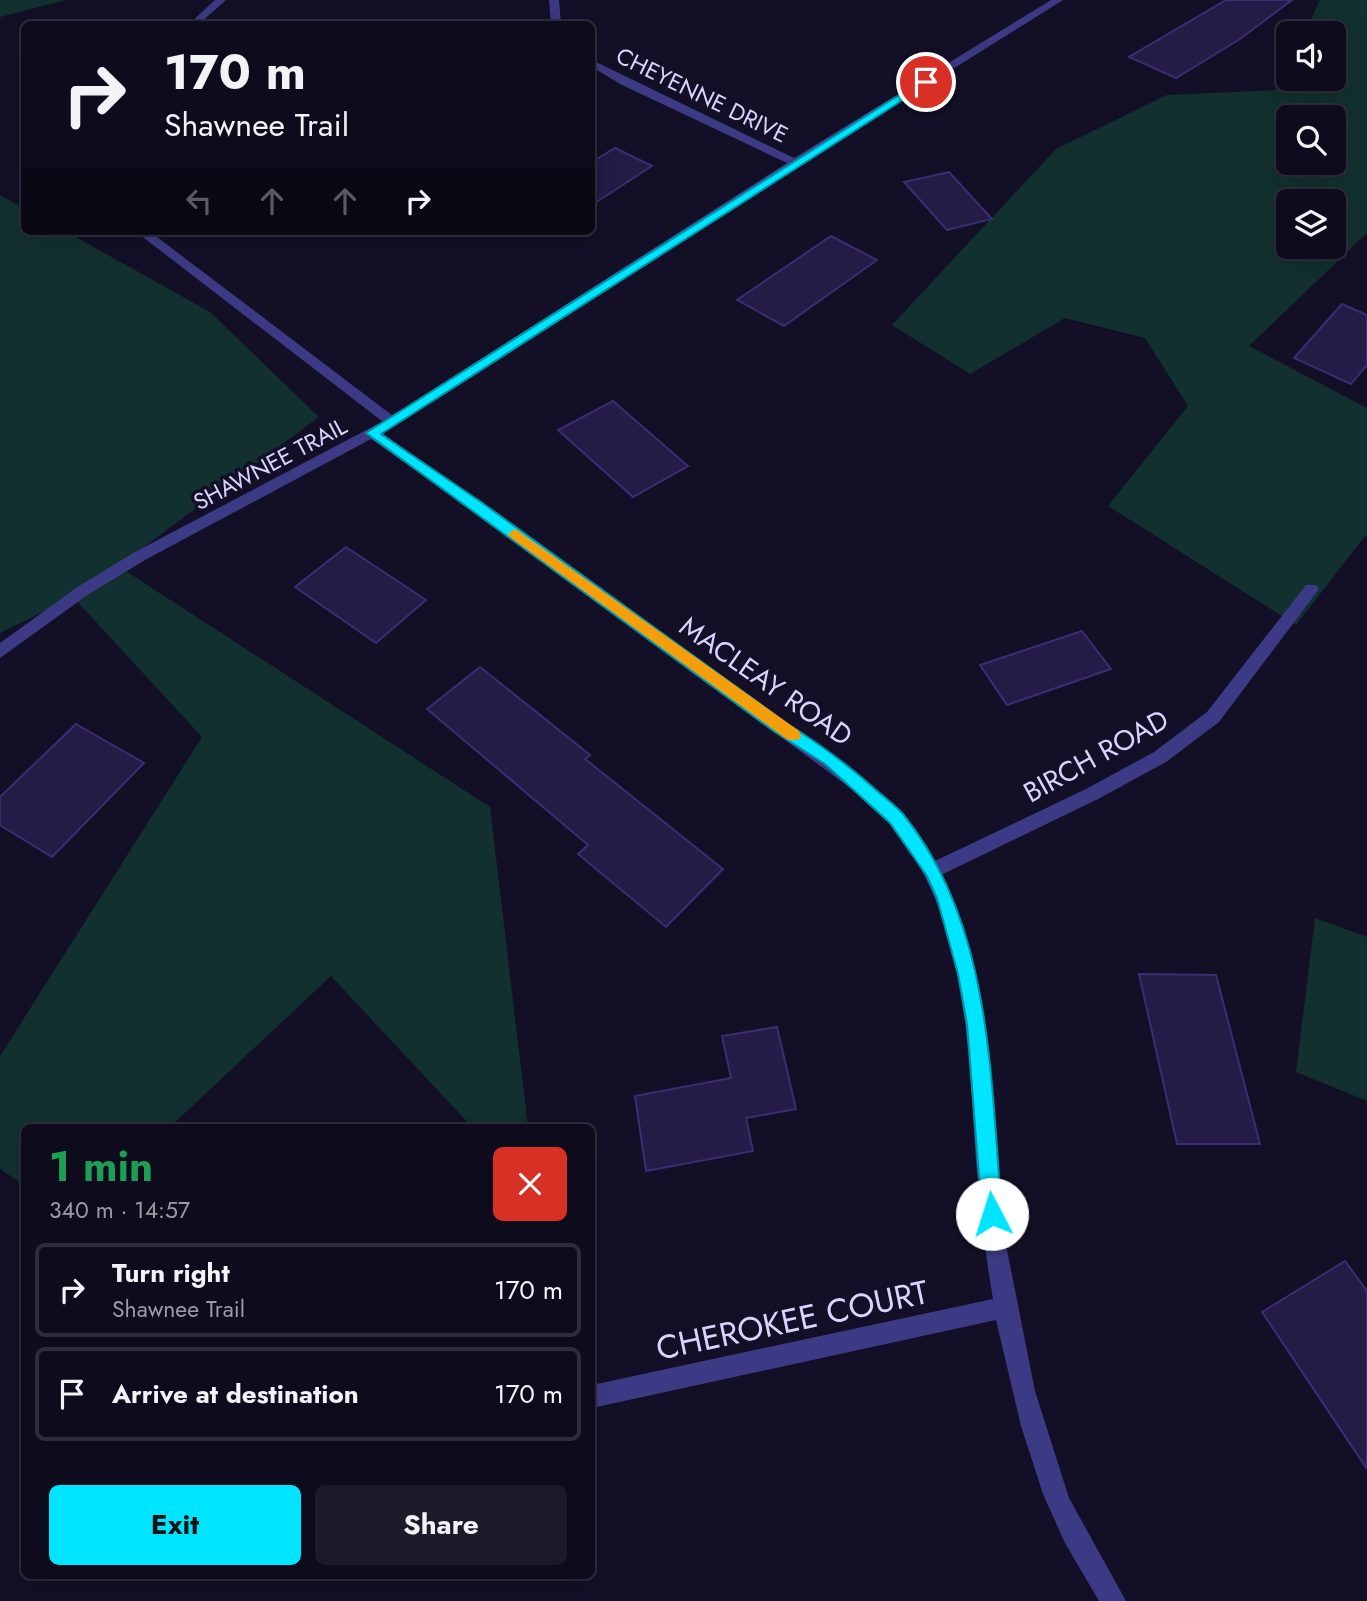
<!DOCTYPE html>
<html lang="en">
<head>
<meta charset="utf-8">
<style>
  :root { --surface:#0e0b1c; --page:#1c1929; --text:#f1f3f6; --muted:#9b9ba3; --line:#2e2b3b; --accent:#00e5ff }
  body { margin:0; font-family:Jost,sans-serif; background:var(--page); color:var(--text); height:100vh; display:flex; flex-direction:column; font-size:26px; white-space:nowrap }
  * { box-sizing:border-box; margin:0 }
  p { font-size:23px; color:var(--muted) }
  .icon { flex:none; width:38px; height:38px; fill:none; stroke:currentColor; stroke-width:2; stroke-linecap:round; stroke-linejoin:round }
  .map { position:relative; flex:1; overflow:hidden }
  .panel { position:absolute; left:21px; top:1124px; width:574px; height:455px; display:flex; flex-direction:column; background:var(--surface); border-radius:10px; box-shadow:0 7px 28px #0002,0 0 0 2px var(--line) }
  .panel>* { flex:none }
  .guide { position:absolute; left:21px; top:21px; width:574px; height:214px; border-radius:10px; box-shadow:0 7px 28px #0002,0 0 0 2px var(--line); background:#0e0b1c; color:var(--text); overflow:hidden }
  .buttons { position:absolute; left:1276px; top:21px; display:grid; gap:14px }
  .buttons a { display:grid; place-items:center; width:70px; height:70px; border-radius:10px; background:var(--surface); box-shadow:0 7px 28px #0002,0 0 0 2px var(--line); font-size:35px }
  .pin { position:absolute; display:grid; place-items:center; width:60px; height:60px; color:#fff; margin:-30px; border:4px solid #fff; border-radius:50%; box-shadow:0 2px 7px #0007 }
  .me { position:absolute; width:77px; margin:-38px; rotate:355deg; stroke-linejoin:round; filter:drop-shadow(0 0 5px #0008) }
  .turn { display:flex; align-items:center; gap:24px; height:147px; padding:0 28px; font-size:32px }
  .turn .icon { width:91px; height:91px; stroke-width:2.5 }
  .turn b { display:block; font-size:49px; line-height:60px }
  .lanes { display:flex; align-items:center; height:66px; padding:0 28px; background:#0003; justify-content:center; gap:35px; direction:ltr }
  .lanes .off { opacity:.35 }
  .round { display:grid; place-items:center; flex:none; width:74px; height:74px; border-radius:10px; background:var(--page) }
  .headline { display:flex; align-items:center; justify-content:space-between; height:119px; padding:0 28px }
  h1 { font-size:42px; font-weight:700; line-height:52px; color:#1e9e55 }
  .primary-button { display:flex; gap:14px; margin-top:auto; padding:14px 28px }
  .primary-button a { flex:1; height:80px; border-radius:10px; background:var(--accent); color:#111; font-size:28px; font-weight:700; line-height:80px; text-align:center }
  .primary-button a+a { background:var(--page); color:var(--text) }
  ul { padding:0; list-style:none }
  li { display:flex; align-items:center; gap:21px; height:94px; margin:0 14px 10px; padding:0 14px; border:4px solid var(--line); border-radius:10px }
  li div { flex:1 }
  li b { display:block; font-size:26px }
  li em { font-style:normal }
  .map>svg:first-child { display:block }
  .green { fill:#12302f; fill-rule:evenodd }
  .building { fill:#241b47; stroke:#3b2d73; stroke-width:2 }
  .lines { fill:none; stroke-linecap:round; stroke-linejoin:round }
  .service { fill:#3d3a85; fill-rule:evenodd }
  .minor { fill:#3d3a85; fill-rule:evenodd }
  .route { fill:#00e5ff; stroke:#0095a6; stroke-width:2 }
  .slow { fill:#f59e0b }
  .labels { text-anchor:middle; dominant-baseline:central; stroke-width:7; stroke-linejoin:round; paint-order:stroke }
  .far-street-label { font-size:23px; fill:#d9d4ff; stroke:#130f26 }
  .street-label { font-size:28px; fill:#d9d4ff; stroke:#130f26 }
  .near-street-label { font-size:33px; fill:#d9d4ff; stroke:#130f26 }
</style>
</head>
<body>
<div class="map">
<svg width="1367" height="1601" viewBox="0 0 1367 1601">
  <rect width="100%" height="100%" fill="#130f26"/>
  <!-- green -->
  <path class="green" d="M0 0H66L0 17Z
    M1320 0H1367V233L1249 346 1367 408V538L1365 536 1296 625 1108 506 1188 406 1145 338 1065 318 970 374 892 325 1056 149 1167 95 1276 90 1288 65V79H1334V33H1304ZM1288 117H1334V163H1288ZM1288 201H1334V247H1288Z
    M0 195 24 208V231H65L210 312 319 417 118 566 490 807 528 1127H472L331 976 170 1127H24V1185L0 1169V1056L202 737 73 597 0 633Z
    M1315 918 1367 937V1101L1296 1072Z"/>
  <!-- building -->
  <path class="building" d="M1226 0H1292L1240 39 1176 78 1129 57Z
    M615 148 652 166 592 205V162Z
    M949 172 992 219 947 230 904 182Z
    M831 236 877 260 784 326 737 300Z
    M1342 304 1367 315V365L1351 384 1294 358Z
    M613 401 688 466 633 497 558 430Z
    M346 547 426 600 376 643 295 587Z
    M1082 631 1111 669 1007 705 980 665Z
    M480 667 590 755 585 759 723 869 666 927 578 854 588 845 427 709Z
    M76 724 144 763 52 857 0 825V797Z
    M1139 974 1216 975 1260 1144H1177Z
    M777 1027 796 1109 746 1118 753 1151 646 1171 635 1096 731 1078 722 1036Z
    M1345 1261 1367 1291V1469L1262 1312Z"/>
  <g class="lines">
    <!-- service -->
    <path class="service" d="M215 0H226L199 24H189Z
      M135 231H149L397 419V425H387Z"/>
    <!-- minor -->
    <path class="minor" d="M549 0H559L561 24H551Z
      M1051 0H1063L799 165 382 433 843 762 900 810 935 861 1086 789 1154 752 1207 712 1306 585H1316L1319 589 1316 593 1219 722 1166 762 1098 799 941 875 957 909 972 958 982 1008 1007 1250 1035 1391 1069 1498 1126 1601H1099L1065 1543 1043 1494 1021 1426 996 1320 592 1408V1385L993 1299C985 1253 980 1207 976 1161 968 1047 968 914 888 821 878 810 864 800 853 790L471 509 371 439 145 560 89 594 0 658V643L79 586 135 552 387 419 787 163 620 84 592 67V60L794 158Z"/>
  </g>
  <!-- route -->
  <path class="route" d="M923 80 931 82 381 434 481 502 786 723C820 744 846 763 875 789 884 797 895 805 903 814 993 925 990 1078 1002 1214L999 1221 992 1224 985 1221 982 1214 967 1024 958 974 937 898 927 876 890 823 825 764 775 732 366 433Z"/>
  <!-- slow -->
  <path class="slow" d="M515 529 799 731 801 736 799 740H788L510 537 508 534Z"/>
  <g class="labels">
    <!-- far-street labels -->
    <g class="far-street-label">
      <text transform="translate(702 95) rotate(26)">CHEYENNE DRIVE</text>
      <text transform="translate(270 464) rotate(-28)">SHAWNEE TRAIL</text>
    </g>
    <!-- street labels -->
    <g class="street-label">
      <text transform="translate(766 681) rotate(35)">MACLEAY ROAD</text>
      <text transform="translate(1096 756) rotate(-29)">BIRCH ROAD</text>
    </g>
    <!-- near-street labels -->
    <g class="near-street-label">
      <text transform="translate(792 1320) rotate(-12)">CHEROKEE COURT</text>
    </g>
  </g>
</svg>
<div class="buttons">
<a><svg class="icon" aria-label="sound" viewBox="0 0 24 24"><path d="M4 9h4l5-4v14l-5-4H4zM17 9q2 3 0 6"/></svg></a>
<a><svg class="icon" aria-label="search" viewBox="0 0 24 24"><circle cx="10" cy="10" r="6"/><path d="M15 15l6 6"/></svg></a>
<a><svg class="icon" aria-label="layers" viewBox="0 0 24 24"><path d="M12 4l9 5-9 5-9-5zM3 14l9 5 9-5"/></svg></a>
</div>
<div class="pin" style="left:926px;top:82px;background:#d93025"><svg class="icon" aria-label="arrive" viewBox="0 0 24 24"><path d="M6 21V4h12l-3 4 3 4H6"/></svg></div>
<svg class="me" style="left:992px;top:1214px" viewBox="-20 -20 40 40"><circle r="19" fill="#fff"/><path d="M0-13L10 11 0 6-10 11z" fill="#00e5ff"/></svg>
<div class="guide">
<div class="turn"><svg class="icon" aria-label="right" viewBox="0 0 24 24"><path d="M7 20v-9h11M14 6l5 5-5 5"/></svg><div><b>170 m</b>Shawnee Trail</div></div>
<div class="lanes"><svg class="icon off" aria-label="left" viewBox="0 0 24 24"><path d="M17 20v-9H6M10 6l-5 5 5 5"/></svg><svg class="icon off" aria-label="ahead" viewBox="0 0 24 24"><path d="M12 20V5M6 11l6-6 6 6"/></svg><svg class="icon off" aria-label="ahead" viewBox="0 0 24 24"><path d="M12 20V5M6 11l6-6 6 6"/></svg><svg class="icon" aria-label="right" viewBox="0 0 24 24"><path d="M7 20v-9h11M14 6l5 5-5 5"/></svg></div>
</div>
<section class="panel">
<div class="headline"><div><h1>1 min</h1><p>340 m · 14:57</p></div><a class="round" style="background:#d93025;color:#fff"><svg class="icon" aria-label="close" viewBox="0 0 24 24"><path d="M6 6l12 12M18 6L6 18"/></svg></a></div>
<ul>
<li><svg class="icon" aria-label="right" viewBox="0 0 24 24"><path d="M7 20v-9h11M14 6l5 5-5 5"/></svg><div><b>Turn right</b><p>Shawnee Trail</p></div><em>170 m</em></li>
<li><svg class="icon" aria-label="arrive" viewBox="0 0 24 24"><path d="M6 21V4h12l-3 4 3 4H6"/></svg><div><b>Arrive at destination</b></div><em>170 m</em></li>
</ul>
<div class="primary-button"><a>Exit</a><a>Share</a></div>
</section>
</div>
</body>
</html>
